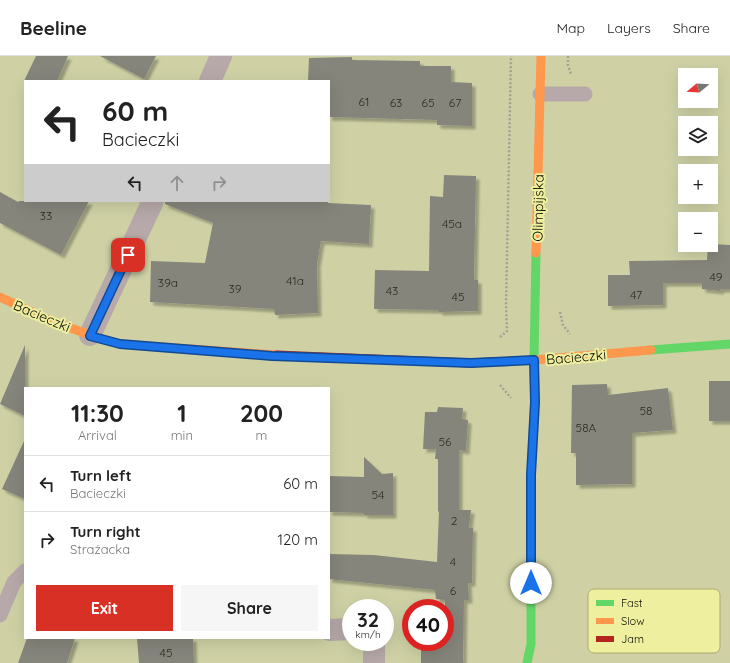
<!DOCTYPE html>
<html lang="en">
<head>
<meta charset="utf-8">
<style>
  :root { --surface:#fff; --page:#f6f6f6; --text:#222; --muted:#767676; --line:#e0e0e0; --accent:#d93025 }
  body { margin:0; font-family:Quicksand,sans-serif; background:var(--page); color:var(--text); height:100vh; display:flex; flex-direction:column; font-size:15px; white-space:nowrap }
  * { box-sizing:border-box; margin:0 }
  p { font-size:13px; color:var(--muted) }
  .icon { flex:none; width:22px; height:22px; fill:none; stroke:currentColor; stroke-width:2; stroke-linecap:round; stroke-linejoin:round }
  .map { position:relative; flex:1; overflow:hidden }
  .sheet { position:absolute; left:24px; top:331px; width:306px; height:252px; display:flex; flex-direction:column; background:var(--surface); border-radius:0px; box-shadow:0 4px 16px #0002 }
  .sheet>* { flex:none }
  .guide { position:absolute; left:24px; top:24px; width:306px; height:122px; border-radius:0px; box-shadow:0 4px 16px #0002; background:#fff; color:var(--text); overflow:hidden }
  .needle { width:26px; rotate:252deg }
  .controls { position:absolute; left:678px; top:12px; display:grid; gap:8px }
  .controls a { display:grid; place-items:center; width:40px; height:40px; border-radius:0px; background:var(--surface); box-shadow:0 4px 16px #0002; font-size:20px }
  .speed { position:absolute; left:342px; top:543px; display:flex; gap:8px; font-size:20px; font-weight:700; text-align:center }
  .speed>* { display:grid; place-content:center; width:52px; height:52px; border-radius:50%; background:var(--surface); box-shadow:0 4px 16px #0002; line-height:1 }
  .speed small { font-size:10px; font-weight:400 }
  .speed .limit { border:6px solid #d22; background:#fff; color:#111 }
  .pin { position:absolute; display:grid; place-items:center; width:34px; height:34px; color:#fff; margin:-17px; border-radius:8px; box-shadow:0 2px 6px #0006 }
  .me { position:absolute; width:44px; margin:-22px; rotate:0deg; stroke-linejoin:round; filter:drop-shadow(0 0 3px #0008) }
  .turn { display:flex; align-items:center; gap:14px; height:84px; padding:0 12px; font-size:18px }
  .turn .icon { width:52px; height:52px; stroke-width:2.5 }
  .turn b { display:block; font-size:28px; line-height:34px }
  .lanes { display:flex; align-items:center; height:38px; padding:0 12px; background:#0003; justify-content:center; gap:20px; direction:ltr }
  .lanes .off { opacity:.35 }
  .eta { display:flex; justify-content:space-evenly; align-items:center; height:68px; text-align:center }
  .eta b { font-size:24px; font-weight:700; line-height:28px }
  .button { display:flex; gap:8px; margin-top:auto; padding:8px 12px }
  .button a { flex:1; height:46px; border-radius:0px; background:var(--accent); color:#fff; font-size:16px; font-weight:700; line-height:46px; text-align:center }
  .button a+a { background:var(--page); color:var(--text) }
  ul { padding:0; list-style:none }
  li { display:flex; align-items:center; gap:12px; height:56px; padding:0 12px; border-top:1px solid var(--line) }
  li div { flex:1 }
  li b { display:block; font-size:15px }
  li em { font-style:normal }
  header { display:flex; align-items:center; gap:24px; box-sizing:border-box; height:56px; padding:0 20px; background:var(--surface); border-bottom:1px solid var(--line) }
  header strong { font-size:19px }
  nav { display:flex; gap:22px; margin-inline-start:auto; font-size:14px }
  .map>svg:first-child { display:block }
  .building { fill:#86857c; filter:url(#shadow) }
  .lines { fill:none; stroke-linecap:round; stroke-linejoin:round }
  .path { stroke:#a79e96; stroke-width:2.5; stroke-dasharray:2 2; stroke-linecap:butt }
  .lane { stroke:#b7a9a9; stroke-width:15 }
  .street { stroke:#b7a9a9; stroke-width:22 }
  .fast { stroke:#63d668; stroke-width:9 }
  .slow { stroke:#ff974d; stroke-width:9 }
  .jam { stroke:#b3261e; stroke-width:9 }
  .route-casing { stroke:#114b97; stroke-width:10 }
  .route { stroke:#1a73e8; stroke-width:7 }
  .labels { text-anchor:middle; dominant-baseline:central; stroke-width:4; stroke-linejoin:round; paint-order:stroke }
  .number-label { font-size:12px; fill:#2b2b1f }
  .street-label { font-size:14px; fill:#0d0d00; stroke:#eef0a0 }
  .key { fill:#eef0a0; stroke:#aaac70; stroke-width:1 }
  .key-label { font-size:11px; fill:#0d0d00 }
</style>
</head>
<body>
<header>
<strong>Beeline</strong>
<nav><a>Map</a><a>Layers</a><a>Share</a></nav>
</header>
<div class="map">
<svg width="730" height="607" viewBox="0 0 730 607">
  <defs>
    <filter id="shadow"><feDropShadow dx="3.5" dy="3.5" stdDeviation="1" flood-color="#0004"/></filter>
  </defs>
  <rect width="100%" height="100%" fill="#cfd1a5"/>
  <!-- building -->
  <path class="building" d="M36 0H68L57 25H24Z
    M100 0H156L144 23Z
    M352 1V4L420 5V10H451V26L472 27V70L437 69V64L329 61V25H308L309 2Z
    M444 119 476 120 474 224H478V255L439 256V254L374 253 375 214 429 215 430 140 443 141Z
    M0 136 18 146 19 145H89L61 199 0 167Z
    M165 145H328V147L371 149 369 188 321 185 317 208 318 257 275 259 274 253 150 246 151 205 205 207 213 167 165 148Z
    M711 188 730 189V233H721L720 235 702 233V227H663V249L608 250V219H630L629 205 707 204 708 189Z
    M25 289V360L0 348Z
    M709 325H730V365H709Z
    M607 328 608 339 668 332 673 374 632 377V428L576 429V397H571L572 329Z
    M438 351 463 352 462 363 468 364 466 395 459 394V454H471L469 472H473L472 527H468L469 544H464L463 607H421V588H426V586H445V544L436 543 435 534 329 523V498L374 499 437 506 439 455 438 456V403H435L436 393H423L425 356H437Z
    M25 383V443L2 433Z
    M364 401 382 418 393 417V459H364V457L329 456V420L364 421Z
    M27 582H75L67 607H18Z
    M137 582H193L194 607H139Z"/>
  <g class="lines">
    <!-- path -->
    <path class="path" d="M568 0V9L571 18
      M560 256 563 269 570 278
      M500 281 507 275 506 249 511 0
      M500 329 511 342"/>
    <!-- lane -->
    <path class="lane" d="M540 38H585
      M0 559 14 526 25 515"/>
    <!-- street -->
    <path class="street" d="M210 25 221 0
      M90 279 153 145
      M329 574 351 573
      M374 607V586"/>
    <!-- fast -->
    <path class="fast" d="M651 294 730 288
      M527 607 531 588V419L535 346 534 304 536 197"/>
    <!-- slow -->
    <path class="slow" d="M536 197 541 0
      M0 241 51 265 90 279 120 288 277 299
      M490 306 534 304 651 294"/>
    <!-- jam -->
    <path class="jam" d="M277 299 471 307 490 306"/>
  </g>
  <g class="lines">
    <defs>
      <path id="route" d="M128 199 90 280 120 288 272 300 471 307 534 304 535 346 531 419V527"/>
    </defs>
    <!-- route casing -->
    <use href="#route" class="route-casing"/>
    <!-- route -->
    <use href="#route" class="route"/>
  </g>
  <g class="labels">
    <!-- number labels -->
    <g class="number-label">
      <text x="364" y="45">61</text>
      <text x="396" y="46">63</text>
      <text x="428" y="46">65</text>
      <text x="455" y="46">67</text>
      <text x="46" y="159">33</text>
      <text x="452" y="167">45a</text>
      <text x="716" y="220">49</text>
      <text x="295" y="224">41a</text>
      <text x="168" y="226">39a</text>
      <text x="235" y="232">39</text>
      <text x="392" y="234">43</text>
      <text x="636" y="238">47</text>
      <text x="458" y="240">45</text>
      <text x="646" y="354">58</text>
      <text x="586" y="371">58A</text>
      <text x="445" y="385">56</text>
      <text x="378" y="438">54</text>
      <text x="454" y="464">2</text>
      <text x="453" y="505">4</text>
      <text x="453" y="534">6</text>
      <text x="166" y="596">45</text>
    </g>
    <!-- street labels -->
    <g class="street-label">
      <text transform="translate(538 152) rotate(-89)">Olimpijska</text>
      <text transform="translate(42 260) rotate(23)">Bacieczki</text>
      <text transform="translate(576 301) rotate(-5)">Bacieczki</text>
    </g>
  </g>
  <!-- legend -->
  <rect x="588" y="533" width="132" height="64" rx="6" class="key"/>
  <rect x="596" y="544" width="18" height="6" fill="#63d668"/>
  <rect x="596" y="562" width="18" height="6" fill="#ff974d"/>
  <rect x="596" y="580" width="18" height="6" fill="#b3261e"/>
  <g class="key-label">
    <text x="621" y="551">Fast</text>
    <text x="621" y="569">Slow</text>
    <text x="621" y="587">Jam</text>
  </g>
</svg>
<div class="controls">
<a><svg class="needle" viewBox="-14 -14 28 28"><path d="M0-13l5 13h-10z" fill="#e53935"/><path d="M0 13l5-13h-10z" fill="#767676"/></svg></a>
<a><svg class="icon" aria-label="layers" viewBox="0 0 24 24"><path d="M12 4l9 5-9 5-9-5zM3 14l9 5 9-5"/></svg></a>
<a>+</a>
<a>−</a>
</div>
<div class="speed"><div>32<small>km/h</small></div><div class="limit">40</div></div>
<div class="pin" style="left:128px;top:199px;background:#d93025"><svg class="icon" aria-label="arrive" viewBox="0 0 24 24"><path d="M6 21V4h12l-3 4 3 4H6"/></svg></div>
<svg class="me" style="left:531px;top:527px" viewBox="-20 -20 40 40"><circle r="19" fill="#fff"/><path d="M0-13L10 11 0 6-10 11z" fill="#1a73e8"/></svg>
<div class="guide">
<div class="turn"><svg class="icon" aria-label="left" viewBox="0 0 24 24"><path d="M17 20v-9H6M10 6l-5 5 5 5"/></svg><div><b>60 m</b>Bacieczki</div></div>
<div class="lanes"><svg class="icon" aria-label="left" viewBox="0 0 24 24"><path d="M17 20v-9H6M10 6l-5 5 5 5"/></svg><svg class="icon off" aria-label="ahead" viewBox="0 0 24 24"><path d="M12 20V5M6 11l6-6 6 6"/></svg><svg class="icon off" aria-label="right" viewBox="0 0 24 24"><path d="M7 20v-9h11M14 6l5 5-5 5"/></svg></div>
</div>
<section class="sheet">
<div class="eta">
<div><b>11:30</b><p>Arrival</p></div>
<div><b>1</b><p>min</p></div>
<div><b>200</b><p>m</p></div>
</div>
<ul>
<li><svg class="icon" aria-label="left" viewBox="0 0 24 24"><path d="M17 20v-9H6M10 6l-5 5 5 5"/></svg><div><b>Turn left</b><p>Bacieczki</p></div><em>60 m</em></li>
<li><svg class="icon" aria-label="right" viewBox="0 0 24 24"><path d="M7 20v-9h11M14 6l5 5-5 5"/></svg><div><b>Turn right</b><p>Strażacka</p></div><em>120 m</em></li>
</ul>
<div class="button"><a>Exit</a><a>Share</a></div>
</section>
</div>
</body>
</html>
